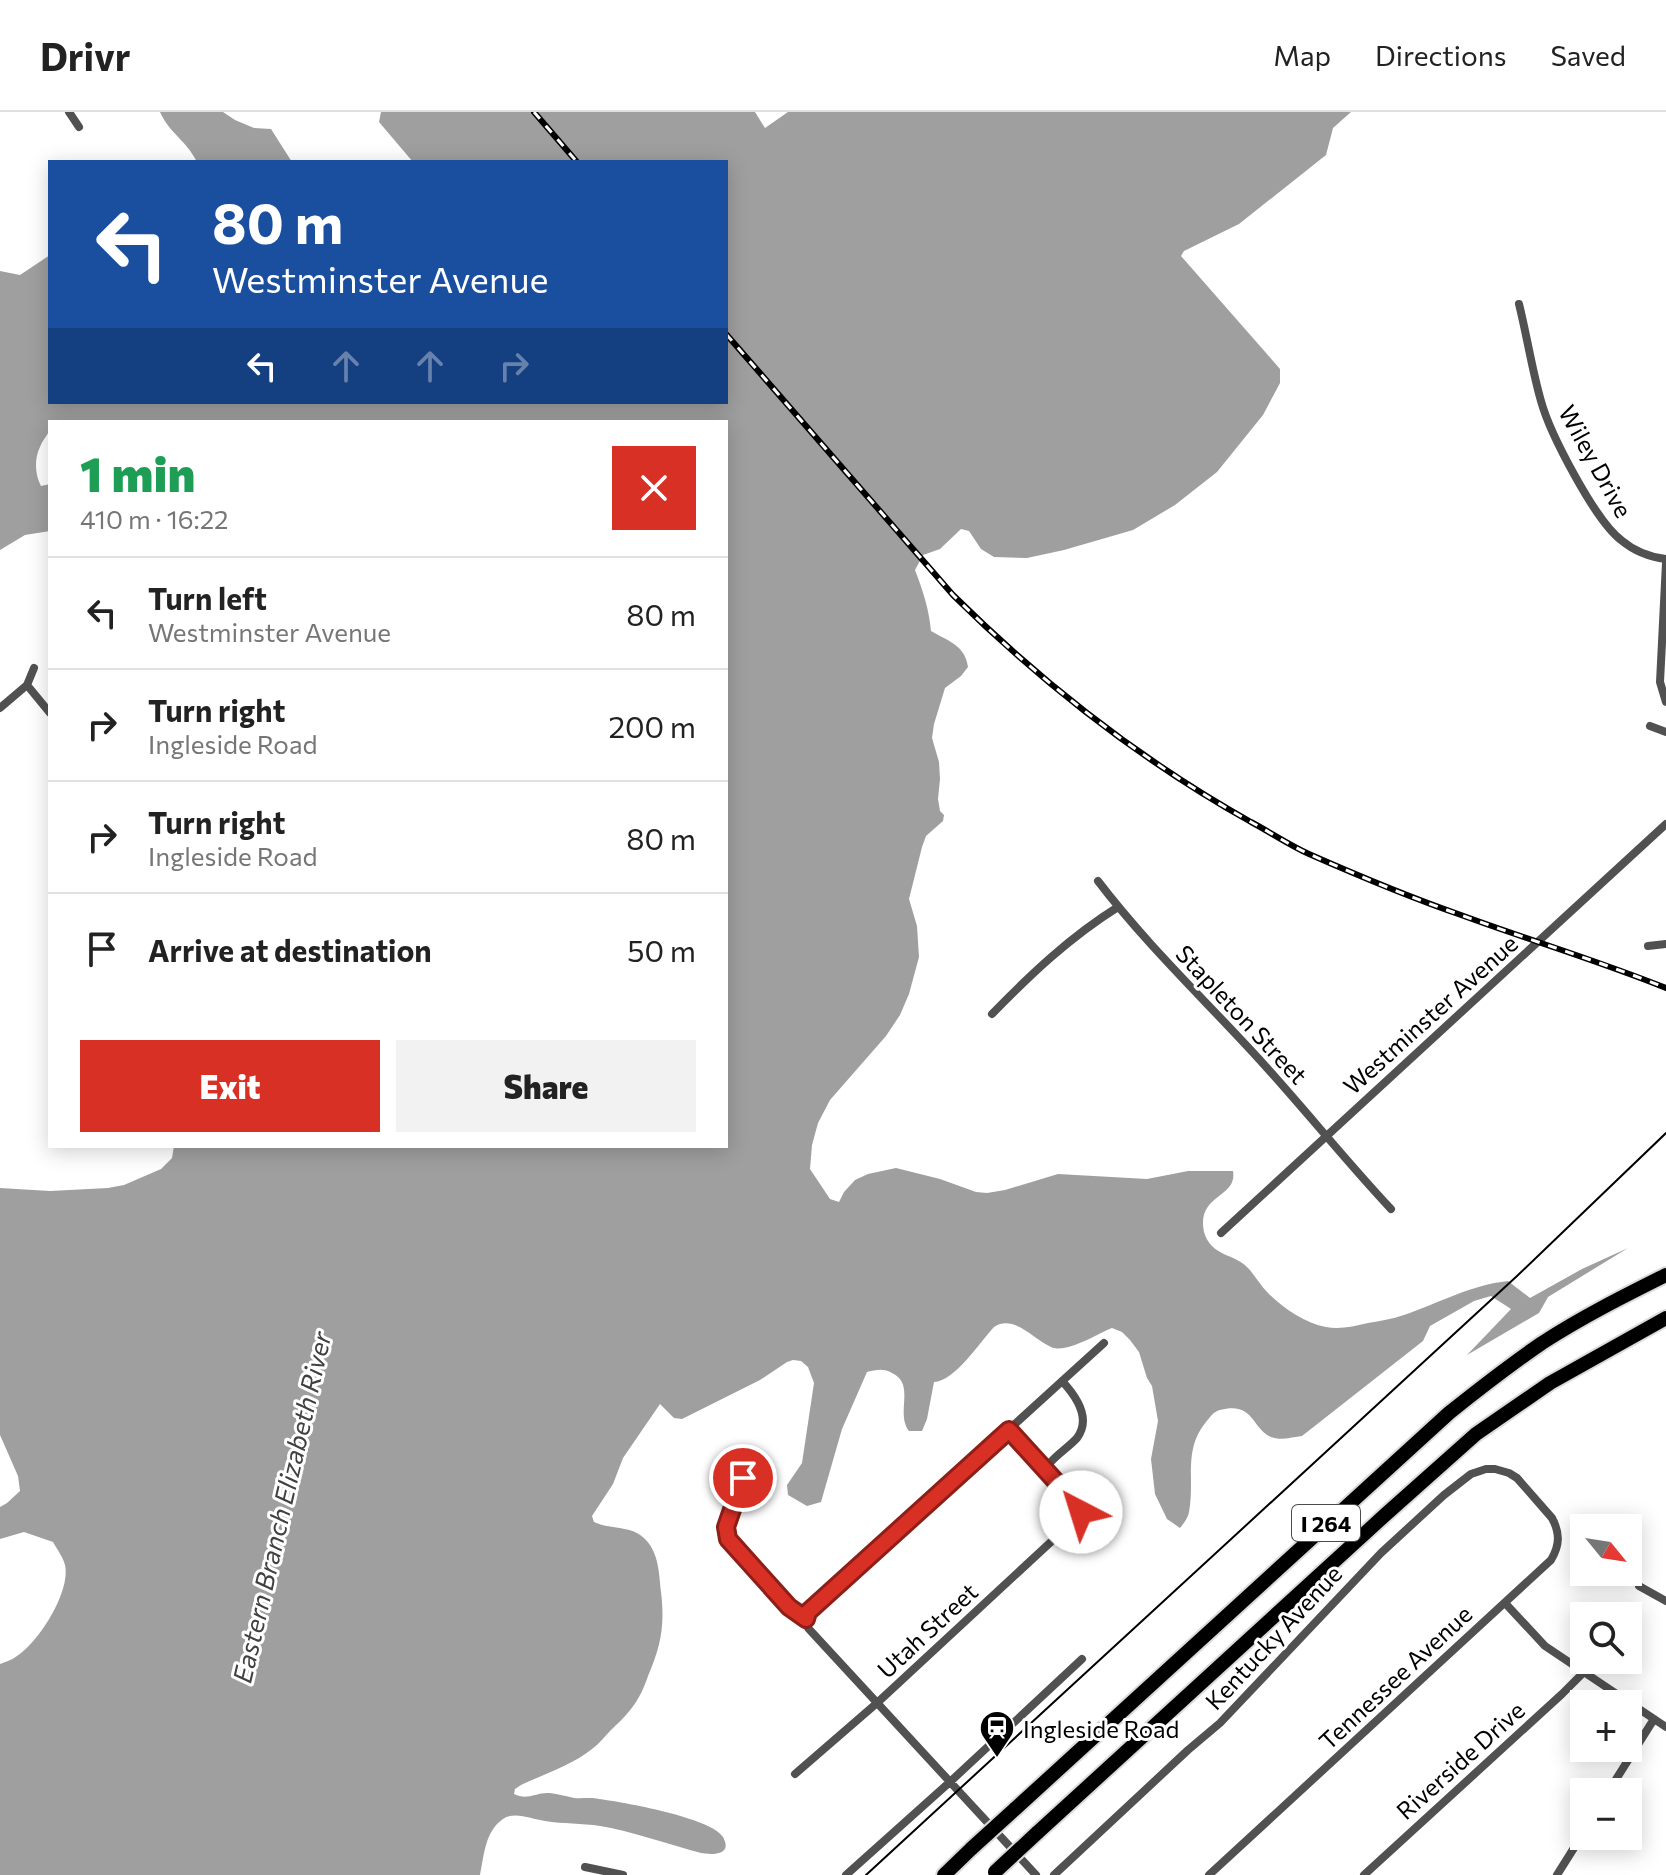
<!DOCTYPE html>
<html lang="en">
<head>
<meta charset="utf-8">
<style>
  :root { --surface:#fff; --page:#f2f2f2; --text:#222; --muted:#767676; --line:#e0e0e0; --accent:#d93025 }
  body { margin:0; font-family:Commissioner,sans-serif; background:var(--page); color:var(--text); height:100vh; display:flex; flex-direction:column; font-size:30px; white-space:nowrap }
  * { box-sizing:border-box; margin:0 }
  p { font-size:26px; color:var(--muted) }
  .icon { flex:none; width:44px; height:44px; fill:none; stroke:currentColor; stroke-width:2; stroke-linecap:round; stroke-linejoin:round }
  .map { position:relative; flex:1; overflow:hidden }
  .details { position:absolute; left:48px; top:308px; width:680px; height:728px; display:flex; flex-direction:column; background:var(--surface); border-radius:0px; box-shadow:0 4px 20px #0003 }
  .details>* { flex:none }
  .guide { position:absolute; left:48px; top:48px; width:680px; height:244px; border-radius:0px; box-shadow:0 4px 20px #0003; background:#1a4fa0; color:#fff; overflow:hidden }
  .needle { width:52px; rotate:120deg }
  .controls { position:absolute; left:1570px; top:1402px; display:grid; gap:16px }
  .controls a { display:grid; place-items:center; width:72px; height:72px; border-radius:0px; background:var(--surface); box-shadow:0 4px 20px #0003; font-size:40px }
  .pin { position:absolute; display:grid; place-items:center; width:68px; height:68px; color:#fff; margin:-34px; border:4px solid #fff; border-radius:50%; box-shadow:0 2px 8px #0007 }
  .me { position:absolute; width:88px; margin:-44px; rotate:320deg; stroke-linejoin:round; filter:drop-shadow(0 0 6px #0008) }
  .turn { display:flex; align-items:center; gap:28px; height:168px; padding:0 32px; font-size:36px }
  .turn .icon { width:104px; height:104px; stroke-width:2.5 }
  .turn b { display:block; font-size:56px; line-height:68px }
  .lanes { display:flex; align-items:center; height:76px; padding:0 32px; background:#0003; justify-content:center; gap:40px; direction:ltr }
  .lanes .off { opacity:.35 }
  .round { display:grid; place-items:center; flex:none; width:84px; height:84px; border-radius:0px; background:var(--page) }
  .head { display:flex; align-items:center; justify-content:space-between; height:136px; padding:0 32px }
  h1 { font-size:48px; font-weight:800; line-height:60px; color:#1e9e55 }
  .cta { display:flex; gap:16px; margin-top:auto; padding:16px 32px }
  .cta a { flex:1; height:92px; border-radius:0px; background:var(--accent); color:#fff; font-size:32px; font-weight:800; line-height:92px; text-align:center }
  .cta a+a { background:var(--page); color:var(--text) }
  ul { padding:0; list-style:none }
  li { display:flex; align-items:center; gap:24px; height:112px; padding:0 32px; border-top:2px solid var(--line) }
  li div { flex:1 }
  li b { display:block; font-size:30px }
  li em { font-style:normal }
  header { display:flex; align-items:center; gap:48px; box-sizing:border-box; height:112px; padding:0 40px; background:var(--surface); border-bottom:2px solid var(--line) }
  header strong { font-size:38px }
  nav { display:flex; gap:44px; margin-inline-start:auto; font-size:28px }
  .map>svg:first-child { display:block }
  .water { fill:#9f9f9f }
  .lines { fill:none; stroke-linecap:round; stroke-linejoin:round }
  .highway-casing { stroke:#dbdbdb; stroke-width:18 }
  .street { stroke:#515151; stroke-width:8 }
  .highway { stroke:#000; stroke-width:14 }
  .tram { stroke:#000; stroke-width:2 }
  .rail-casing { stroke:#000; stroke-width:6 }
  .rail { stroke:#fff; stroke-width:3; stroke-dasharray:9; stroke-linecap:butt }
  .highway-bridge-casing { stroke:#dbdbdb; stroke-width:18; stroke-linecap:butt }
  .highway-bridge { stroke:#000; stroke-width:14 }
  .route-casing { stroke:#8d1f18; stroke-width:20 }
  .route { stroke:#d93025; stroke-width:14 }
  .labels { text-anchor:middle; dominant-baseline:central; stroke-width:6; stroke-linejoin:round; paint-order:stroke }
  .shield { fill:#fff; stroke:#4c4c4c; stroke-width:2 }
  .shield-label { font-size:22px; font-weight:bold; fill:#000 }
  .street-label { font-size:24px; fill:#000; stroke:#fff }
  .poi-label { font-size:24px; fill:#000; stroke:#fff; text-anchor:start }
  .water-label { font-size:26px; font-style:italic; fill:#404040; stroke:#fff }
</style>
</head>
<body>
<header>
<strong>Drivr</strong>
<nav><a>Map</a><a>Directions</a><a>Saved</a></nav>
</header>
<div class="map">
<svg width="1666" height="1763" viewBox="0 0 1666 1763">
  <rect width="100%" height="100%" fill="#fff"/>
  <!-- water -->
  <path class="water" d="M160 0H223L235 8 254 16 271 17 292 50H197C186 28 170 22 160 0Z
    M381 0H755L765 16 788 0H1351L1333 16 1326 43 1239 112 1184 139 1181 144 1280 257V271L1263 303 1217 360 1175 393 1133 418 1064 438 1027 446 994 445 981 437 969 419 961 417 940 437 923 443 915 458C923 479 929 497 931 519 948 529 965 533 968 555L961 564 945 576 934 612 932 626 939 650 940 667 938 687 940 699 944 703 943 709 926 724 922 735 909 787 917 814 919 845 909 882 900 903 886 924 830 988 818 1011 812 1033 810 1057 830 1087 839 1090 844 1080 855 1068 868 1062 896 1056 940 1067 976 1080 987 1081 1005 1078 1058 1062 1147 1067 1188 1059H1233C1238 1086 1196 1082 1204 1120 1211 1145 1235 1141 1249 1157 1256 1165 1261 1174 1268 1181 1283 1196 1305 1211 1326 1215 1340 1218 1354 1214 1368 1211 1380 1209 1392 1207 1404 1203 1439 1191 1471 1173 1508 1169L1530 1186 1582 1157 1628 1136 1548 1185 1539 1201 1467 1243 1511 1197 1491 1184 1474 1189 1430 1214 1423 1229 1302 1324C1293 1325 1281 1329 1271 1325 1252 1317 1254 1289 1220 1298 1213 1300 1211 1304 1206 1310 1183 1338 1195 1367 1189 1400 1188 1406 1184 1411 1180 1416L1167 1407 1155 1382 1151 1347 1158 1309 1152 1274 1147 1266 1139 1240 1130 1228 1122 1220 1112 1216C1097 1222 1066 1242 1051 1235 1033 1227 1014 1202 994 1215 979 1231 955 1269 934 1270L927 1307 922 1319H909C895 1301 916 1272 892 1261 884 1256 876 1258 867 1260L842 1317 821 1390 807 1394 788 1383 787 1373 802 1351 814 1271 808 1255 801 1249 793 1248 787 1250 760 1268 682 1307 674 1306 660 1292 623 1346 613 1372 592 1404 594 1410C611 1418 633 1413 646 1428 659 1442 659 1462 661 1480 665 1513 661 1534 648 1564 644 1576 639 1587 631 1597 625 1605 617 1612 610 1619 604 1625 599 1632 592 1637 574 1652 542 1663 521 1673L515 1677 514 1682C528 1689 535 1680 550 1681 558 1682 566 1684 574 1686 582 1687 591 1685 599 1687 623 1690 712 1706 723 1725 733 1743 713 1743 701 1741 670 1733 632 1719 600 1714 582 1711 563 1712 545 1709 531 1707 515 1699 503 1707 485 1719 484 1744 480 1763H0V1552C5 1550 12 1548 17 1544 39 1530 71 1479 65 1453 63 1445 57 1437 53 1430L24 1420 0 1427V1395L7 1391 20 1379 18 1364 0 1323V1076L50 1079 108 1076 124 1073 161 1057 172 1046 174 1034H726V310H50C50 324 45 323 40 335 34 347 35 363 41 374L50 372V419L25 423 0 438V159L20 163 50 143V290H726V50H413L379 10Z"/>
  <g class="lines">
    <defs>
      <path id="highway" d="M1015 1697 1449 1301C1479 1277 1510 1253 1542 1231 1582 1205 1624 1184 1666 1163
        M1037 1721 1385 1403 1476 1322 1550 1271 1666 1206
        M944 1763 972 1736"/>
    </defs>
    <!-- highway casing -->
    <use href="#highway" class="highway-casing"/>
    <!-- street -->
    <path class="street" d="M69 0 79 15
      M1519 192C1527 224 1532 258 1541 289 1550 322 1595 408 1621 428 1634 439 1649 445 1666 447
      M1666 451 1660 570 1666 590
      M27 573 50 601
      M0 596 27 573 34 556
      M1650 614 1666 620
      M1098 769C1146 832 1204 887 1258 946 1303 995 1345 1048 1391 1097
      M1648 834 1666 832
      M992 902C1031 862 1070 825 1118 795
      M1221 1121 1666 712
      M1048 1362 1049 1352C1057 1342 1069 1335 1077 1326 1092 1306 1076 1284 1062 1269
      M743 1366 726 1415 728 1427 789 1495 806 1507 808 1516 1036 1763
      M1639 1474 1666 1489
      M1505 1491 1545 1534 1666 1615
      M806 1507 808 1500 1104 1231
      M795 1662 877 1591 1080 1403V1396L1009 1318
      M1608 1680 1654 1607
      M585 1755 623 1763
      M846 1763 951 1669 1082 1547
      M1054 1763 1188 1638 1220 1611 1381 1441 1444 1383 1471 1362 1486 1357H1495L1509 1361 1517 1366 1552 1406C1560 1421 1560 1433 1551 1448L1209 1763
      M1364 1763 1562 1582 1583 1561
      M1557 1763 1584 1720"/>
    <!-- highway -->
    <use href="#highway" class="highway"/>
    <!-- tram -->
    <path class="tram" d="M866 1763 1517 1164 1666 1021"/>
    <defs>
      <path id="rail" d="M534 0 577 50
        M726 222 953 483C1042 571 1142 649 1251 710 1270 720 1289 733 1309 742 1359 764 1409 785 1461 803 1529 828 1599 849 1666 876"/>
    </defs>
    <!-- rail casing -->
    <use href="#rail" class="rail-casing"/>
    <!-- rail -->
    <use href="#rail" class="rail"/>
    <defs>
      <path id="highway-bridge" d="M972 1736 1015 1697
        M995 1760 1037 1721"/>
    </defs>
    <!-- highway-bridge casing -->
    <use href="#highway-bridge" class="highway-bridge-casing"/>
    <!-- highway-bridge -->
    <use href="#highway-bridge" class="highway-bridge"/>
  </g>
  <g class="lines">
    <defs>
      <path id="route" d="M743 1366 726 1415 728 1427 789 1495 806 1507 808 1500 1009 1318 1080 1396 1081 1400"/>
    </defs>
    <!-- route casing -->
    <use href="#route" class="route-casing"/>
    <!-- route -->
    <use href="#route" class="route"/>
  </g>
  <!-- icons -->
  <defs>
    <symbol id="station-pin" viewBox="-11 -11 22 30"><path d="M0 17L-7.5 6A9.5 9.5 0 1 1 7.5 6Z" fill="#000" stroke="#fff"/><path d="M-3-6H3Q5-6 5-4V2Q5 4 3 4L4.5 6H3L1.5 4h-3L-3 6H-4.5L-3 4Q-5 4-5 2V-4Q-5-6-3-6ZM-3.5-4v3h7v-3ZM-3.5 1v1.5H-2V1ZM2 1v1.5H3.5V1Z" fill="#fff"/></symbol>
  </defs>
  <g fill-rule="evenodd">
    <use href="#station-pin" x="977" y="1596" width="40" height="54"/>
  </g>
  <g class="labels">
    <!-- shield labels -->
    <rect class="shield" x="1292" y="1393" width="68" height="36" rx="6"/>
    <g class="shield-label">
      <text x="1326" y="1411">I 264</text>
    </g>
    <!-- street labels -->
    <g class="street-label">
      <text transform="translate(1596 349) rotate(61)">Wiley Drive</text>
      <text transform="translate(1242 902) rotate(47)">Stapleton Street</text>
      <text transform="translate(1430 902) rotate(-42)">Westminster Avenue</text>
      <text transform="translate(927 1518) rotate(-43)">Utah Street</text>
      <text transform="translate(1273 1525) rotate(-47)">Kentucky Avenue</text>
      <text transform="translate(1395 1565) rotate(-43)">Tennessee Avenue</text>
      <text transform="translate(1460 1648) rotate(-42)">Riverside Drive</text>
    </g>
    <!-- poi labels -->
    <g class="poi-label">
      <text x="1023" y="1616">Ingleside Road</text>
    </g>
    <!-- water labels -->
    <g class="water-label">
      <text transform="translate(281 1395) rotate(-77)">Eastern Branch Elizabeth River</text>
    </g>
  </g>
</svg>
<div class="controls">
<a><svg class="needle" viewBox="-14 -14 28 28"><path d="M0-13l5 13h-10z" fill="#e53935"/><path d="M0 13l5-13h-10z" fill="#767676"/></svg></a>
<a><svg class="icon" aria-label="search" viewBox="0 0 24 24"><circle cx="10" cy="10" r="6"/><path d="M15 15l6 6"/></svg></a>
<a>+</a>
<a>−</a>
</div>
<div class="pin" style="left:743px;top:1366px;background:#d93025"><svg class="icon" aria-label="arrive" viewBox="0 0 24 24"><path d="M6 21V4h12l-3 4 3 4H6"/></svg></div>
<svg class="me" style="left:1081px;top:1400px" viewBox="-20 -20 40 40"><circle r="19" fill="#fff"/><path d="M0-13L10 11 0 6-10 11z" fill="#d93025"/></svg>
<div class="guide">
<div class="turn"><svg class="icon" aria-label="left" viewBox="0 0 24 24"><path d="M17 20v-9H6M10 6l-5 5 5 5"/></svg><div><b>80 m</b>Westminster Avenue</div></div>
<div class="lanes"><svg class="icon" aria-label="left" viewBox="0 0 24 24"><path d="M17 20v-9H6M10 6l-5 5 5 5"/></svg><svg class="icon off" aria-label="ahead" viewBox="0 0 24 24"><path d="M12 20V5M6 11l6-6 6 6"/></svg><svg class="icon off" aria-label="ahead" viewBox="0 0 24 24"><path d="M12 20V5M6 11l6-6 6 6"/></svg><svg class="icon off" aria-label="right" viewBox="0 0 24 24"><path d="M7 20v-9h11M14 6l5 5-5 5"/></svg></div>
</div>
<section class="details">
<div class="head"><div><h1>1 min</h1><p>410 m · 16:22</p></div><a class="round" style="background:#d93025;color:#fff"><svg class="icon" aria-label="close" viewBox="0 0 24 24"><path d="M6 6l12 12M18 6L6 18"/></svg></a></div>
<ul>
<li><svg class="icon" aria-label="left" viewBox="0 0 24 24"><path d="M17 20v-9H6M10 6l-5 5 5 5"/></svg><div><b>Turn left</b><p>Westminster Avenue</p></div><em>80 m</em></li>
<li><svg class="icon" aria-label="right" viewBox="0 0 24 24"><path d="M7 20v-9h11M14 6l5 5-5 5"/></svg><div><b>Turn right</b><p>Ingleside Road</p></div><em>200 m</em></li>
<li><svg class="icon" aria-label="right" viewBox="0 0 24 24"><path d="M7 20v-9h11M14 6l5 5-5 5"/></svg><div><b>Turn right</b><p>Ingleside Road</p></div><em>80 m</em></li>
<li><svg class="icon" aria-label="arrive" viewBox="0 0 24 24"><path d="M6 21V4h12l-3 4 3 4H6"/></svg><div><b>Arrive at destination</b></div><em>50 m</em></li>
</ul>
<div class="cta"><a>Exit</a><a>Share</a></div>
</section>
</div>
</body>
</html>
